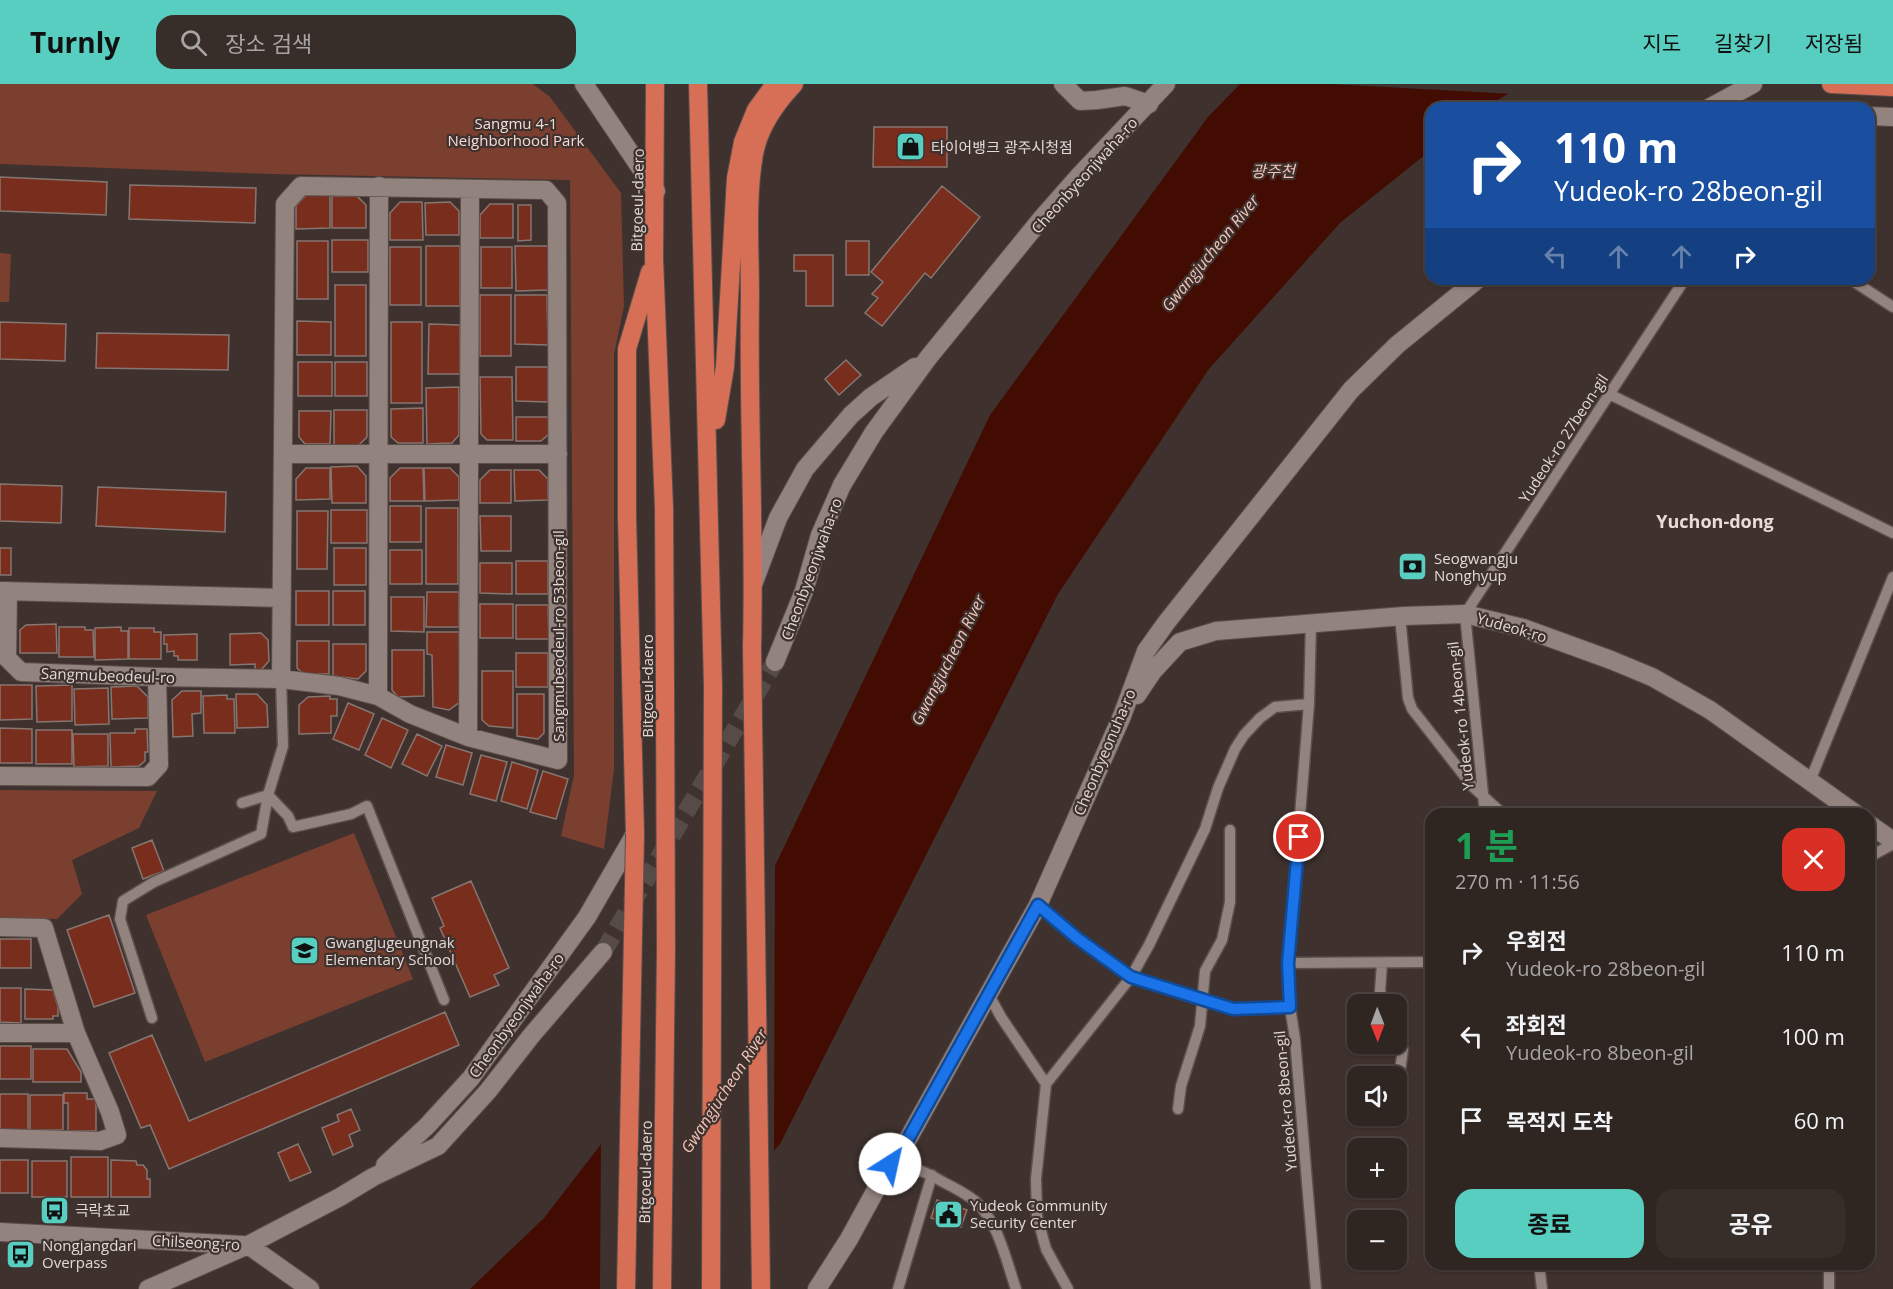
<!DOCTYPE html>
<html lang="ko">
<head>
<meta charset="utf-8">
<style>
  :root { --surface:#2f2622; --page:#372e2a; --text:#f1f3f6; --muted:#a7a5a5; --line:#4a4340; --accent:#58cec0 }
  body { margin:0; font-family:"Open Sans","Noto Sans KR",sans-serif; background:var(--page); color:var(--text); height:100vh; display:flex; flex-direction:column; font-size:22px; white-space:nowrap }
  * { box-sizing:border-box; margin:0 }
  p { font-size:20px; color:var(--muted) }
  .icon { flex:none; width:33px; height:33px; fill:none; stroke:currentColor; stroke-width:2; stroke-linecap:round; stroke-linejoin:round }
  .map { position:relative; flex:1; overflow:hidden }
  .panel { position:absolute; left:1425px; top:724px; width:450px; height:462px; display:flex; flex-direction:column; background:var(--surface); border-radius:18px; box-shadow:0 2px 4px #0004,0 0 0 2px var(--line) }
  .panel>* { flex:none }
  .banner { position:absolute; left:1425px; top:18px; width:450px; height:183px; border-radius:18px; box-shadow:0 2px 4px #0004,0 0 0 2px var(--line); background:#1a4fa0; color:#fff; overflow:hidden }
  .needle { width:39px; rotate:179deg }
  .controls { position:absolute; left:1347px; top:910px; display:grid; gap:12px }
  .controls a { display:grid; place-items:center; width:60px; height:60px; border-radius:12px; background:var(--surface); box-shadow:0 2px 4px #0004,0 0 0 2px var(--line); font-size:30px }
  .pin { position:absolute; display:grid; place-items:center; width:51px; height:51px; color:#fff; margin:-26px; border:3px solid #fff; border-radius:50%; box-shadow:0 2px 6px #0007 }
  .me { position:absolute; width:66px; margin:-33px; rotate:35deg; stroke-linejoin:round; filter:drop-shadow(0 0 4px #0008) }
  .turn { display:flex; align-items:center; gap:21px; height:126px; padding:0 30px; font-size:27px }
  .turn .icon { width:78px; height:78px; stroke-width:2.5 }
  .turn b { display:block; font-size:42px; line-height:51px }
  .lanes { display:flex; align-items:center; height:57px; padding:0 30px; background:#0003; justify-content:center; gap:30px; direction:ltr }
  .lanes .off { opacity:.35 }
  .round { display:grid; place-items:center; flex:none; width:63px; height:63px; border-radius:18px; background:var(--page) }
  .head { display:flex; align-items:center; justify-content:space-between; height:102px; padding:0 30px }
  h1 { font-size:36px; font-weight:700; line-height:45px; color:#1e9e55 }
  .action { display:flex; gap:12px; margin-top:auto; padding:12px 30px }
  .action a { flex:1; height:69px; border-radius:18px; background:var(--accent); color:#111; font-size:24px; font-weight:700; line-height:69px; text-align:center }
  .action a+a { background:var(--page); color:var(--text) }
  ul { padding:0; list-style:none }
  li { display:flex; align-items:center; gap:18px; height:84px; padding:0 30px }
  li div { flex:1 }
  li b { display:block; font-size:22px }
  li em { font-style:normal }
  header { display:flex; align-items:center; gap:36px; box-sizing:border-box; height:84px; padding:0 30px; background:var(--accent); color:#111 }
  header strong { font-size:28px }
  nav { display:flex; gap:33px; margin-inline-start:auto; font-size:21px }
  .search { width:420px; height:54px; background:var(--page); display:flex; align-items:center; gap:15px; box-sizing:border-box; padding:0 21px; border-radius:18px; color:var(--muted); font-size:22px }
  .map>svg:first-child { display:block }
  .green { fill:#7b3f30 }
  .water { fill:#430c02 }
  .pier { fill:#3f322e }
  .building { fill:#792e1d; stroke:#867672; stroke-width:1.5 }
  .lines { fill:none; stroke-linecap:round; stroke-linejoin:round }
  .street-tunnel { stroke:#574b47; stroke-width:18; stroke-dasharray:18 9; stroke-linecap:butt }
  .lane-casing { stroke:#5b4f4c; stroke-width:13 }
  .street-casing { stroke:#5b4f4c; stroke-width:20 }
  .secondary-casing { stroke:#5b4f4c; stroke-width:20 }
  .highway-casing { stroke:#5b4f4c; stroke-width:20 }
  .lane { stroke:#93837f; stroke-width:10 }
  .street { stroke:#93837f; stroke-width:18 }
  .secondary { stroke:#93837f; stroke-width:18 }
  .highway { stroke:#d76f57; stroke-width:18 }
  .highway-bridge-casing { stroke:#5b4f4c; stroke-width:20; stroke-linecap:butt }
  .highway-bridge { stroke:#d76f57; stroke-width:18 }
  .route-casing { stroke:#114b97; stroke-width:15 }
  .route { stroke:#1a73e8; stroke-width:10 }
  .labels { text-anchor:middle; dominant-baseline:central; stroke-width:4.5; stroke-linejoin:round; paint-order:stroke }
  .park-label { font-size:15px; fill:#f3dbd5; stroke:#3f322e }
  .poi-label { font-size:15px; fill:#e2d9d6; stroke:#3f322e; text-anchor:start }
  .street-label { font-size:15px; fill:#e2d9d6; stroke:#3f322e }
  .water-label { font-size:16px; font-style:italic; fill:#f2c4b9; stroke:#3f322e }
  .quarter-label { font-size:18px; font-weight:bold; fill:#ecdad5; stroke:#3f322e }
</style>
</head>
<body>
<header>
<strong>Turnly</strong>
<div class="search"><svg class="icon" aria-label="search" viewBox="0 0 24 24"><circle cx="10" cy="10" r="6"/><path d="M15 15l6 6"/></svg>장소 검색</div>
<nav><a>지도</a><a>길찾기</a><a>저장됨</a></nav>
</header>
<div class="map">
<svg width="1893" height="1205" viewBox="0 0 1893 1205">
  <rect width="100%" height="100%" fill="#3f322e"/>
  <!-- green -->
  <path class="green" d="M0 0H533L550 13 621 109 624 222 614 270V685L604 765 561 752 574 691 570 96 271 90 0 80Z
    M0 169 11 170 9 218H0Z
    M0 706 157 707 139 744 72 776 82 810 57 835 0 834Z
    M354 749 413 895 205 978 146 831Z"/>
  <!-- water -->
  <path class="water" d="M1240 0H1525L1484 24H1431V66L1340 139 1209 285 1058 510 780 1060 656 1205H470L544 1134 632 1020 773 786 990 331 1208 33Z"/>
  <!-- pier -->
  <path class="pier" d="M1330 0H1528L1514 10Z
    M775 776 774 1072 660 1205H600L601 1056 630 1018Z"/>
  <!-- building -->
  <path class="building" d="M874 43H947V83H873Z
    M0 93 107 98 106 131 0 127Z
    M130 101 256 104 255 139 129 135Z
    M942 102 980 133 931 194 925 189 882 242 865 229 878 214 872 210 883 198 871 188Z
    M306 111H330V144L296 145V122Z
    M332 112H357L366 121V144H332Z
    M400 118H422L423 156H390V129Z
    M450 118 459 127V151H426L425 119Z
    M490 120H513V154H480V131Z
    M518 121H531V156L518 157Z
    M332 156H368V188H332Z
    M297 157H328V215H297Z
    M846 157H869V191H846Z
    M426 162H460V222H426Z
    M515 162H548L549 206 516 207Z
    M390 163H421V221H390Z
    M481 163H512V204H481Z
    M794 171H833V222H806V187H794Z
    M335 201H366V272H335Z
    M480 211H511V272H480Z
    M515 211H547L548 261 515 260Z
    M297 237 331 238V271H297Z
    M0 238 66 240 65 277 0 275Z
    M391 238H422V319H391Z
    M429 240 460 241V290H428Z
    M97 249 229 251 228 286 96 284Z
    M846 276 861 291 839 311 825 295Z
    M298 278H332V312H298Z
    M335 278H367V312H335Z
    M516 283H548V318L516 317Z
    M480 293H512L513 356H487L481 350Z
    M459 303V351L452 359 427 360 426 304Z
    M423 324V359H398L391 353V325Z
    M334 326H367V353L359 361H334Z
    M299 327H331L330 360H305L299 353Z
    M516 333H549V350L541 357H516Z
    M357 382 366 392V419H332L331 383Z
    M306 384H330V415L296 416V395Z
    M400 384H423L424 417H390V394Z
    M424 384H450L459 393V416L425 417Z
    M490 386H511V419H480V396Z
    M514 386H539L548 395V416L515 417Z
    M0 400 62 402 61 439 0 437Z
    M98 403 226 408 225 448 96 442Z
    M390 422H421V458H390Z
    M426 424H458V500H426Z
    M331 426H367V459H331Z
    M297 427H328L327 485H297Z
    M480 432H511V467H481Z
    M0 464H11V491H0Z
    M334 464H366V501H334Z
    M390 466H422V500H390Z
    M516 477H548V510H516Z
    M480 479H512V510L480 509Z
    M296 507H329V541H296Z
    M333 507H365V541H333Z
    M427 508H459V543H426Z
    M391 513H424V548L391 547Z
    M480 520H513V554H480Z
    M516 521H548L549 555H516Z
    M56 540 57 569H20V546L26 541Z
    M59 543H85V546H93L94 573H59Z
    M121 543V547H128V575L95 576V544Z
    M129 544H154V548H161V575H129Z
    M427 548H459L460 618 449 626 433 623 432 571 427 570Z
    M261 549 268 556 269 577 261 586H255V580L230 581V550Z
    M197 550V576H178V572H174V567L167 568V560H164V551Z
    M297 557H329V590H303L297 584Z
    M333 560H366V587L358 595 333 592Z
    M392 566H424V612L398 613 392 606Z
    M516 569H548V603H516Z
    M482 587H513V644L489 642 482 636Z
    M0 601H32V635L0 636Z
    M72 601V637L37 638 36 602Z
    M137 602 148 613V634L112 635 111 603Z
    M108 604 109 640 75 641 74 605Z
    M182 607H201V629L192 630 193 652 173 653 172 616Z
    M236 610H257L267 621 268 643 237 644Z
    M517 610H544V649L538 655 517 652Z
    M227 611V615H234L235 649H204L203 612Z
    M330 612V615H337V632H331V649L299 650V621L308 613Z
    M348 619 374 630 359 666 333 655Z
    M382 634 408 646 391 684 365 671Z
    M0 644 32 645V679H0Z
    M135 645H147L148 668H145V677L139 682 111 683 110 649H135Z
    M36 646H72V680H36Z
    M73 650H108V682L74 683Z
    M417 650 442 662 427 692 402 680Z
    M446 661 472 669 463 701 436 693Z
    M481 671 507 678 496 717 470 710Z
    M512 678 538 686 527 725 501 717Z
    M543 687 568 695 556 735 530 728Z
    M152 756 164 787 143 795 132 764Z
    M471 797 509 884 494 891 499 901 470 913 440 844 444 842 432 814Z
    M109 831 135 909 94 923 67 846Z
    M0 855H31V884H0Z
    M0 904H21V939L0 938Z
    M25 905 53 906 58 923V932H53V935H25Z
    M445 928 459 961 169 1085 150 1041 141 1044 109 969 152 951 189 1037Z
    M0 962H31V995H0Z
    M33 965H67L81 988V998H33Z
    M64 1009H87V1015H96V1047H68V1019H64Z
    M0 1010H28V1047H0Z
    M30 1011H63V1046H30Z
    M351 1025 360 1046 349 1051 353 1062 333 1071 322 1044 339 1037 337 1031Z
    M298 1060 311 1088 290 1097 278 1069Z
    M71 1073H108V1113H71Z
    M0 1076H28V1109H0Z
    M111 1076 136 1077 137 1081H143L147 1086V1095H150V1113H111Z
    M32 1077H67V1113H32Z
    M937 1116 967 1126 961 1143 931 1134Z"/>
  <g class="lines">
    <!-- street-tunnel -->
    <path class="street-tunnel" d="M603 868 775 578"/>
    <defs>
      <path id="lane" d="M1850 195 1893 223
        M1609 310 1893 449
        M1400 532 1408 614 1412 625 1473 703 1503 730
        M1311 539 1309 620 1288 879 1290 923 1295 955 1316 1205
        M281 595 283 662 268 711 288 732 293 743 351 730 367 722 444 916
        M1810 697 1893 493
        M1485 730 1465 530 1685 195
        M1869 773 1893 760
        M1038 821 1077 854 1131 893 1233 925 1290 923
        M1288 879 1431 878
        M1382 879 1380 907 1385 921
        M989 911 1001 933 1046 1000
        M152 934 120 835 123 817 154 798 261 750 268 711 242 719
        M1396 947 1403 965 1397 1009
        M1178 1025 1181 1002 1200 942 1205 887 1222 856 1230 818V746
        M890 1081C912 1082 924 1087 943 1098 953 1103 965 1109 975 1117 998 1137 1006 1176 1016 1205
        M1539 1180 1542 1205
        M898 1205 932 1091
        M1068 1205 1046 1165 1037 1132 1036 1095 1046 1000 1131 893 1149 861 1205 745 1218 704 1235 665 1244 651 1260 634 1275 623 1309 620
        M1829 1205V1180"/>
      <path id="street" d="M1709 24 1753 0
        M1869 32 1893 33
        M284 370H558
        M754 498 778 434 805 385 851 331 871 313 915 283
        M0 507 282 514
        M8 507 7 574 21 588 157 593 281 595 339 602 378 612 410 630 468 653 558 676 557 119 546 106 301 102 285 120 281 595
        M775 578 804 507 820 451 842 401 874 348 928 274 1042 134 1079 92 1166 0
        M1137 611 1153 587 1180 558 1216 547 1404 532 1465 530 1523 544 1611 576 1652 593 1710 626 1856 730
        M378 612 379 102
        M468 653 470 105
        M0 692 148 693 159 681 157 593
        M1869 740 1893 757
        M0 843 44 844 76 949 110 1028 117 1051 100 1057 0 1054
        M0 949H76
        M385 1081 427 1042 471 994 587 833 635 750
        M0 1148 243 1161
        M248 1161 310 1205
        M148 1205 248 1161 340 1113 373 1093 438 1062 488 1007 531 952 603 868
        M817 1205 849 1155 890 1080 898 1073 1038 821 1122 632 1146 567 1166 539 1351 306 1397 261 1478 195"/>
      <path id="secondary" d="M584 0 656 107
        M1063 0 1080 17 1097 16 1125 12 1149 20"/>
      <path id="highway" d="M655 0 654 175 664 424 665 601
        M698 0 713 602
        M1831 0 1893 3
        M716 336 725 283 736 94 743 58 756 26 775 0
        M752 563C755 446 748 329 750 212 750 165 746 116 754 70 759 43 775 20 794 0
        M635 750 627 433V265L650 188"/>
    </defs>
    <!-- lane casing -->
    <use href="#lane" class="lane-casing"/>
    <!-- street casing -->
    <use href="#street" class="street-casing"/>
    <!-- secondary casing -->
    <use href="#secondary" class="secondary-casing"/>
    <!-- highway casing -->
    <use href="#highway" class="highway-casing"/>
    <!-- lane -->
    <use href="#lane" class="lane"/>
    <!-- street -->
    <use href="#street" class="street"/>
    <!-- secondary -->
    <use href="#secondary" class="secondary"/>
    <!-- highway -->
    <use href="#highway" class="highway"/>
    <defs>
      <path id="highway-bridge" d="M752 563 761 1205
        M626 1205 635 750
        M662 1205 666 865 665 601
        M711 1205 713 602"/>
    </defs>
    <!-- highway-bridge casing -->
    <use href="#highway-bridge" class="highway-bridge-casing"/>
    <!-- highway-bridge -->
    <use href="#highway-bridge" class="highway-bridge"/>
  </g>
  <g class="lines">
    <defs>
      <path id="route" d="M890 1080 898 1073 1038 821 1077 854 1131 893 1233 925 1290 923 1288 879 1299 753"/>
    </defs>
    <!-- route casing -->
    <use href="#route" class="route-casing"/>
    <!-- route -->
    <use href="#route" class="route"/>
  </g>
  <!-- icons -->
  <defs>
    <symbol id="shop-square" viewBox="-11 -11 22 22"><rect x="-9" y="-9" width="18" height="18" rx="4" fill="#58cec0" stroke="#3f322e"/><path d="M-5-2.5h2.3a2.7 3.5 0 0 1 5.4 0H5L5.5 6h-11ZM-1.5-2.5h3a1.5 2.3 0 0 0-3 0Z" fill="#111"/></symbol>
    <symbol id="bank-square" viewBox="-11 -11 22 22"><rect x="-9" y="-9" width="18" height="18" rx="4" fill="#58cec0" stroke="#3f322e"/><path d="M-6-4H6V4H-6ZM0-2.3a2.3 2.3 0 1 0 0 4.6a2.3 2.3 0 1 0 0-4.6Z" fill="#111"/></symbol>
    <symbol id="school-square" viewBox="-11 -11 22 22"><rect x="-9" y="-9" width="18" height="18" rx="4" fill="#58cec0" stroke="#3f322e"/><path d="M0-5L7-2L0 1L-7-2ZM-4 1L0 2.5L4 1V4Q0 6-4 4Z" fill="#111"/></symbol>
    <symbol id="bus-square" viewBox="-11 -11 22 22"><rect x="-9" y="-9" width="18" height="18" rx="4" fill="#58cec0" stroke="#3f322e"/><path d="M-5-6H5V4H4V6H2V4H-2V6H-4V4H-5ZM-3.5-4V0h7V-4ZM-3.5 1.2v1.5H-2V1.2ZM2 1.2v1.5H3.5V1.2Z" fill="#111"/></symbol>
    <symbol id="civic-square" viewBox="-11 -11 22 22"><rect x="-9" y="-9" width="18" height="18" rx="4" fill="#58cec0" stroke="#3f322e"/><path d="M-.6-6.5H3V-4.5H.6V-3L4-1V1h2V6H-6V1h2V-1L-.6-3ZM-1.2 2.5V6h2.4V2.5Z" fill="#111"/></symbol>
  </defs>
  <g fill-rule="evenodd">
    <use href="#shop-square" x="894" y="46" width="33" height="33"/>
    <use href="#bank-square" x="1396" y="466" width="33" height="33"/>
    <use href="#school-square" x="288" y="850" width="33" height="33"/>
    <use href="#bus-square" x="38" y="1110" width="33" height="33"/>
    <use href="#civic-square" x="932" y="1114" width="33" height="33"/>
    <use href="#bus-square" x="4" y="1154" width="33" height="33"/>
  </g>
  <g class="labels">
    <!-- park labels -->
    <g class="park-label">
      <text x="516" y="39">Sangmu 4-1<tspan x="516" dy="17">Neighborhood Park</tspan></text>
    </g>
    <!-- poi labels -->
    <g class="poi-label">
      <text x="931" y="63">타이어뱅크 광주시청점</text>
      <text x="1434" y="474">Seogwangju<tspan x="1434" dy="17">Nonghyup</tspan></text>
      <text x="325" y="858">Gwangjugeungnak<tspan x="325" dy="17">Elementary School</tspan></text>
      <text x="970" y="1121">Yudeok Community<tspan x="970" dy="17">Security Center</tspan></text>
      <text x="75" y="1126">극락초교</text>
      <text x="42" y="1161">Nongjangdari<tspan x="42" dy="17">Overpass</tspan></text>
    </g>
    <!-- street labels -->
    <g class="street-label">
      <text transform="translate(1084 91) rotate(-48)">Cheonbyeonjwaha-ro</text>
      <text transform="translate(637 116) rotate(-89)">Bitgoeul-daero</text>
      <text transform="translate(1563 354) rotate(-57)">Yudeok-ro 27beon-gil</text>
      <text transform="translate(811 485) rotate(-70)">Cheonbyeonjwaha-ro</text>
      <text transform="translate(1512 543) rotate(16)">Yudeok-ro</text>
      <text transform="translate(558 552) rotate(-90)">Sangmubeodeul-ro 53beon-gil</text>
      <text transform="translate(108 591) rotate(2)">Sangmubeodeul-ro</text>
      <text transform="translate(647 602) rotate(-90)">Bitgoeul-daero</text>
      <text transform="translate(1460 632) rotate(-96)">Yudeok-ro 14beon-gil</text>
      <text transform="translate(1104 668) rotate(-67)">Cheonbyeonuha-ro</text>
      <text transform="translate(516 931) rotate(-54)">Cheonbyeonjwaha-ro</text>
      <text transform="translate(1285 1017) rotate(-95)">Yudeok-ro 8beon-gil</text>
      <text transform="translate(645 1088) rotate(-89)">Bitgoeul-daero</text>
      <text transform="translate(196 1158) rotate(3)">Chilseong-ro</text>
    </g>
    <!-- water labels -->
    <g class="water-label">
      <text x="1273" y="87">광주천</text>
      <text transform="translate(1210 169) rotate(-51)">Gwangjucheon River</text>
      <text transform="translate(948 576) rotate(-63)">Gwangjucheon River</text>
      <text transform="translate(724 1007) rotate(-57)">Gwangjucheon River</text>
    </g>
    <!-- quarter labels -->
    <g class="quarter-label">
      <text x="1715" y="437">Yuchon-dong</text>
    </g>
  </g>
</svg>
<div class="controls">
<a><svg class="needle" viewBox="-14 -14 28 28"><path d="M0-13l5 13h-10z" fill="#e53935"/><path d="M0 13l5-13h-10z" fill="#a7a5a5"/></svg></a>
<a><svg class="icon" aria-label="sound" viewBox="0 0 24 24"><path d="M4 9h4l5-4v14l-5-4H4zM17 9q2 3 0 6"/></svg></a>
<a>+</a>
<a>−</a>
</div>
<div class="pin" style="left:1299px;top:753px;background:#d93025"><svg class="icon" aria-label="arrive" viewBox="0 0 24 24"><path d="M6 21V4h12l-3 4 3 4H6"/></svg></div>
<svg class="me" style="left:890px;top:1080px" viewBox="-20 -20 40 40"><circle r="19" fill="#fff"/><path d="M0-13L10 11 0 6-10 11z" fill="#1a73e8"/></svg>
<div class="banner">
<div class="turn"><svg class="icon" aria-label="right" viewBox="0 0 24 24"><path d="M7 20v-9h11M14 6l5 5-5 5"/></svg><div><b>110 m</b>Yudeok-ro 28beon-gil</div></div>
<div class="lanes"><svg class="icon off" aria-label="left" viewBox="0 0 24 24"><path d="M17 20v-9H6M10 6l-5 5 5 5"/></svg><svg class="icon off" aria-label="ahead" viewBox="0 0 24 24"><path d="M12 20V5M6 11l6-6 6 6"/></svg><svg class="icon off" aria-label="ahead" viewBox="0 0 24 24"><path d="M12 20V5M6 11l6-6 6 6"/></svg><svg class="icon" aria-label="right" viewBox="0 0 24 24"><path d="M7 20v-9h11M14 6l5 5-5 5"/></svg></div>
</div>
<section class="panel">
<div class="head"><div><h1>1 분</h1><p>270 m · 11:56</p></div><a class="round" style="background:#d93025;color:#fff"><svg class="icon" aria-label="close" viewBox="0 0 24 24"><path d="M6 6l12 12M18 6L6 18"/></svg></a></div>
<ul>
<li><svg class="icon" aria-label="right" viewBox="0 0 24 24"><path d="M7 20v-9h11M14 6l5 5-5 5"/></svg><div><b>우회전</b><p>Yudeok-ro 28beon-gil</p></div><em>110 m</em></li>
<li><svg class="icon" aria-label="left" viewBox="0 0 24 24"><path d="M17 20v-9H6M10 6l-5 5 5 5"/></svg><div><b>좌회전</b><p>Yudeok-ro 8beon-gil</p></div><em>100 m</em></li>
<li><svg class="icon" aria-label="arrive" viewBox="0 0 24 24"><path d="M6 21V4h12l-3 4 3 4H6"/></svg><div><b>목적지 도착</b></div><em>60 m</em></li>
</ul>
<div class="action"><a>종료</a><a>공유</a></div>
</section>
</div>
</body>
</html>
